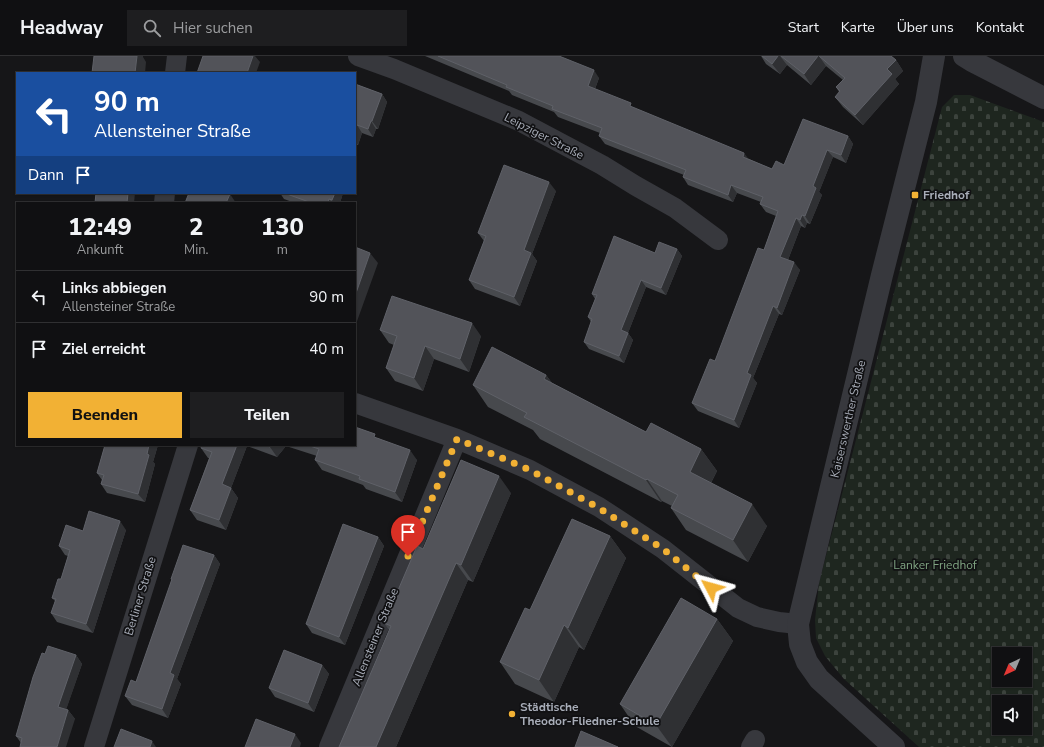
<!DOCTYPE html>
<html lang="de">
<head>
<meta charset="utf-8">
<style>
  :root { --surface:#101012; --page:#1e1e20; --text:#f1f3f6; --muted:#9c9d9f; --line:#303032; --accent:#f2b134 }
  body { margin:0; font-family:"Nunito Sans",sans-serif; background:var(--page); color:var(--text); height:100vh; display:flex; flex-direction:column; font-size:15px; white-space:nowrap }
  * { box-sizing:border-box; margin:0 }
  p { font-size:13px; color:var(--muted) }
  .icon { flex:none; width:22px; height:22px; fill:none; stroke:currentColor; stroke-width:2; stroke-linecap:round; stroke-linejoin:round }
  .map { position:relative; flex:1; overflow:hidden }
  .details { position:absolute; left:16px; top:146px; width:340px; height:244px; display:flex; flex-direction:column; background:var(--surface); border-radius:0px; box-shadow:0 1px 3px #0004,0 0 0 1px var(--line) }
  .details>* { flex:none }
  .hud { position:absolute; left:16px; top:16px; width:340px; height:122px; border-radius:0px; box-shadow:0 1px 3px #0004,0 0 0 1px var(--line); background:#1a4fa0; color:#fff; overflow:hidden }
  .needle { width:26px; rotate:224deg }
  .controls { position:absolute; left:992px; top:591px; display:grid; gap:8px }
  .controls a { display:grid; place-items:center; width:40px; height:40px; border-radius:0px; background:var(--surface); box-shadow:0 1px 3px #0004,0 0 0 1px var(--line); font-size:20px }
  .pin { position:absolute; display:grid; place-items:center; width:34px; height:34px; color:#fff; margin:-41px -17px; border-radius:50% 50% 50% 0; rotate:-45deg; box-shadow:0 0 4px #0007 }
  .pin .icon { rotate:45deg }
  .me { position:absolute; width:44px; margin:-22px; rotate:309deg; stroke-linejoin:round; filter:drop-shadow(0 0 3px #0008) }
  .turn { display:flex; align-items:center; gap:14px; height:84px; padding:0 12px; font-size:18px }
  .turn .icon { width:52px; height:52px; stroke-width:2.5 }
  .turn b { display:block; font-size:28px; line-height:34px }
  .then { display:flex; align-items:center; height:38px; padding:0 12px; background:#0003; gap:8px; font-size:15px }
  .eta { display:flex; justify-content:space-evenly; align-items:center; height:68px; text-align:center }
  .eta b { font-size:24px; font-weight:800; line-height:28px }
  .action { display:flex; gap:8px; margin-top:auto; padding:8px 12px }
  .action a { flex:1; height:46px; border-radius:0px; background:var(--accent); color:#111; font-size:16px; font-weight:800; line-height:46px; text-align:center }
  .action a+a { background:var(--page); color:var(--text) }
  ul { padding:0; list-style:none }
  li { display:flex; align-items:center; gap:12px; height:52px; padding:0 12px; border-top:1px solid var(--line) }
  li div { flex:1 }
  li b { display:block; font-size:15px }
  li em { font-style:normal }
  header { display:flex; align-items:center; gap:24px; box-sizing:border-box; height:56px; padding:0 20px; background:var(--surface); border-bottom:1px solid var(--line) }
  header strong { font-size:19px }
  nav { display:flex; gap:22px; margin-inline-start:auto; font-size:14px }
  .search { width:280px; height:36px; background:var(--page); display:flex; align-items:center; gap:10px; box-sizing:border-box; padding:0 14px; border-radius:0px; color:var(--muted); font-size:15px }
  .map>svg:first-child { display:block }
  .cemetery { fill:url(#cemetery-stones); fill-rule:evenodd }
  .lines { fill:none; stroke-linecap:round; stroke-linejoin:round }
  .minor { stroke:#37383d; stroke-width:20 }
  .tertiary { stroke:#37383d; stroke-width:22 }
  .wall { fill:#47494d }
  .shaded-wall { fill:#2f3033 }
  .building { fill:#525359; stroke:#5f6168 }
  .route { stroke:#f2b134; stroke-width:7; stroke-dasharray:0 12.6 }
  .poi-dot { fill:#f2b134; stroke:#111113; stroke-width:1.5 }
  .labels { text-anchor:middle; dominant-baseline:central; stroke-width:3.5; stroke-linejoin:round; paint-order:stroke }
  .street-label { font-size:12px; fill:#a8adb8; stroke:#111113 }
  .poi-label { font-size:12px; font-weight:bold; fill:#a8adb8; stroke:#111113; text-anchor:start }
  .park-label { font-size:12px; fill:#7fa381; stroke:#111113 }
</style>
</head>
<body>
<header>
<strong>Headway</strong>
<div class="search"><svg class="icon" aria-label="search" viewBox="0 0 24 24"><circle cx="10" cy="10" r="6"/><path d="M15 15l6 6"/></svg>Hier suchen</div>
<nav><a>Start</a><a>Karte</a><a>Über uns</a><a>Kontakt</a></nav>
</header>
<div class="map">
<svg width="1044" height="691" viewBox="0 0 1044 691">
  <defs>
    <pattern id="cemetery-stones" width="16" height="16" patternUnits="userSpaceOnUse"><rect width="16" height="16" fill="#1e261f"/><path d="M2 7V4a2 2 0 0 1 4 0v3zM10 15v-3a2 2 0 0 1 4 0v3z" fill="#3c433d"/></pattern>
  </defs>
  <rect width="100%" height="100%" fill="#161618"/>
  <!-- cemetery -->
  <path class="cemetery" d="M954 39H970L1044 66V691H919L844 623 825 600 816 582 815 564 819 527 942 51ZM999 598H1025V624H999ZM999 646H1025V672H999Z"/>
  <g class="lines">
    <!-- minor -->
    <path class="minor" d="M358 0 394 13 519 65 602 109 636 130 675 152 718 184
      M175 17 177 0
      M164 147 165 137
      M355 347 457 383 530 414 599 451 663 493 738 552 757 561 779 566 798 568
      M94 691 188 389
      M329 691 457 383
      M751 691 755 684"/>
    <!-- tertiary -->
    <path class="tertiary" d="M964 0 972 5 1044 42
      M894 691 819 623 807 606 800 588 798 568 882 219 926 46 934 0"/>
  </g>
  <!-- wall -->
  <path class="wall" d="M425 0H559L599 22 595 33 634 52 749 103 772 113 784 109 848 80 853 88 846 107 833 101 819 136 822 139 810 168 807 167 805 172 801 170 788 204 800 214 782 259 779 258 753 322 757 327 739 372 698 355 692 347 715 305 764 194 776 160 766 156 760 148 761 146 737 137 733 146 688 129 683 121 684 119 605 88 599 80 600 77 558 61 554 56 512 39 509 35Z
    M761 0H891L896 4 903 15 895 23 899 28 863 69 843 51 835 41 839 36 836 31 843 24 826 10 811 29 787 9 780 18 766 8Z
    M355 28 382 38 387 46 378 73H376L373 81 362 77 358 89H357L355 95Z
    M556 135 532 198 537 205 520 250 475 233 469 224 484 185 478 177Z
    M280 137H343L340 147H295L284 143Z
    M677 193 682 200 666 239 646 231 628 277 633 284 624 307 589 293 584 286 591 266 588 261 595 243 592 238 655 197Z
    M380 274 481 280 469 316 434 303 423 335 395 325 386 312 394 289 389 287Z
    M546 319 552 327 646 376 701 393 717 415 711 427 767 470 748 506 686 474 671 452 672 450 662 445 661 446 540 383 533 374 488 351 473 329Z
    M378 382 417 404 402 446 366 433 363 429 322 414 315 404 317 400 286 390 277 401 247 390 231 432 238 442 226 474 197 464 190 454 209 402H208L201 392 202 389H355Z
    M105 389H158L153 406 155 408 145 446 107 437 101 428 102 424 97 417Z
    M511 437 473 526 468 524 396 691H339L389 574 384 567 423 493Z
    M126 474 93 577 57 566 51 557 55 545 52 542 61 523 68 500 65 499 59 490 83 475Z
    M610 480 626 502 584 594 579 591 554 646 515 628 500 606Z
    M378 481 384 490 345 589 312 577 306 568Z
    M214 499 220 508 177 623 181 628 168 662 132 649 125 640 136 626 172 524 171 523Z
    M717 563 733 585 672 691 635 670 620 648Z
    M45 598 76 599 82 608 66 653 68 654 75 663 21 687 16 680Z
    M322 609 329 618 314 656 275 641 269 632Z"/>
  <!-- shaded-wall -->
  <path class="shaded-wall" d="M137 0H143V1L146 6 145 17H135Z
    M253 0H255L260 6 256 17H247Z
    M778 0H780L787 9 780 18 772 8Z
    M818 0H819L826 10 811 29 804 18Z
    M896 4 903 15 895 23 899 28 863 69 855 59 887 13Z
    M594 14 599 22 593 38 588 30Z
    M382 38 387 46 378 73 372 65Z
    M371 65 376 73 373 81 368 73Z
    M357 69 362 77 358 89 355 84V74Z
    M848 80 853 88 846 107 841 99Z
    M355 86 357 89 355 95Z
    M827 94 833 101 819 136 822 139 810 168 805 160 813 130Z
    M744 97 750 105 743 101Z
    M549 126 556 135 532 198 537 205 520 250 514 241 524 194Z
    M731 129 737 137 733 146 728 139Z
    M128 137H135L134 147H127Z
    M335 137H343L340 147H334L332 144Z
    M230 138 236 147H226Z
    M329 143 332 147H328Z
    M802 159 807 167 805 172 800 164Z
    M796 162 801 170 786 209 780 201Z
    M677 193 682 200 666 239 661 232Z
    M370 197 378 207 356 268 355 267V240Z
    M794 206 800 214 782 259 777 252Z
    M641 224 646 231 628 277 633 284 624 307 619 300 621 274Z
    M773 250 779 258 753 322 757 327 739 372 734 364 747 317Z
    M472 267 481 280 469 316 460 303Z
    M425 290 434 303 423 335 414 322Z
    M546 319 562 341 544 323Z
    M149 389H158L153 406 155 408 145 446 138 438Z
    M237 389H246L247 390 231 432 238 442 226 474 219 464 222 428Z
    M272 389H286V390L277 401 270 391Z
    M701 393 717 415 705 438 690 416Z
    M410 394 417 404 402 446 395 436Z
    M499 420 511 437 473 526 461 509Z
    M647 423 662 445 661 446 646 424Z
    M752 448 767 470 748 506 733 484Z
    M120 465 126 474 93 577 86 568Z
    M610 480 626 502 584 594 568 572Z
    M378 481 384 490 345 589 339 581Z
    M214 499 220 508 177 623 181 628 168 662 162 653 170 617Z
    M456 507 468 524 396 691H376Z
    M717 563 733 585 672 691 656 669Z
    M564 569 579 591 554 646 539 624Z
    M76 599 82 608 64 660 58 651Z
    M322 609 329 618 314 656 308 647Z
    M68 654 75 663 66 691H57Z
    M295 678 301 687 300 691H290Z
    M152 685 156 691H150Z"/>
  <!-- building -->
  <path class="building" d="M94 0H137L135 17H92Z
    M203 0H253L247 17H197Z
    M438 0H559L594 14 588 30 631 47 630 50 744 97 743 101 772 113 776 105 784 109 803 63 848 80 841 99 827 94 813 130 816 132 805 160 802 159 800 164 796 162 780 201 794 206 777 252 773 250 747 317 751 319 734 364 692 347 710 303 715 305 758 192 764 194 778 155 760 148 763 141 731 129 728 139 683 121 686 114 599 80 602 72 552 53 553 50 506 31 507 29Z
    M762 0H778L772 8Z
    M781 0H818L804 18Z
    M819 0H891L896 4 887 13 892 18 855 59 835 41 840 35 836 31 845 22Z
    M355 28 382 38 372 65H371L368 73 357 69 355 74Z
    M504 109 549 126 524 194 531 197 514 241 469 224 486 180 478 177Z
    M96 137H128L127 147H95Z
    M189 137H227L230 138 226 147H185Z
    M284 137H335L332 144 329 143 328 147H312Z
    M614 180 655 197 659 186 677 193 661 232 641 224 621 274 628 277 619 300 584 286 592 263 588 261 597 239 592 238Z
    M355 191 370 197 355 240Z
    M392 240 472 267 460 303 425 290 414 322 386 312 397 280 380 274Z
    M492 291 546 319 544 323 646 376 651 367 701 393 690 416 752 448 733 484 671 452 678 439 647 423 646 424 524 361 527 357 473 329Z
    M355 371 375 378 374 381 410 394 395 436 359 423 360 420 315 404 319 393 307 389H355Z
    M105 389H149L147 398 149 399 138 438 101 428 104 419 97 417Z
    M202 389H237L222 428 231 432 219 464 190 454 212 396 201 392Z
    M265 389H272L270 391Z
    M461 404 499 420 461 509 456 507 376 691H339L391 570 384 567 417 490 423 493Z
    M89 455 120 465 86 568 51 557 56 543 52 542 58 523H61L70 494 59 490 66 469 83 475Z
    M572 463 610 480 568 572 564 569 539 624 500 606 525 552 530 554Z
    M343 468 378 481 339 581 306 568Z
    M183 489 214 499 170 617 174 619 162 653 125 640 131 624 136 626 172 523H171Z
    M681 542 717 563 656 669 620 648Z
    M48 590 76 599 58 651 68 654 57 691H20L22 682 16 680 33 621 42 597 45 598Z
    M284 594 322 609 308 647 269 632Z
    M256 663 295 678 290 691H245Z
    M121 673 152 685 150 691H114Z
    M581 675 618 691H575Z"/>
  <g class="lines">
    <!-- route -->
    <path class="route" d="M408 500 457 383 530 414 599 452 663 493 711 532"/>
  </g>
  <!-- markers -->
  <g class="poi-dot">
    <rect x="911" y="135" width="8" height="8" rx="2"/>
    <circle cx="512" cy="658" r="4"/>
  </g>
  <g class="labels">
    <!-- street labels -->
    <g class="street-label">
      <text transform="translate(544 80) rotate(27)">Leipziger Straße</text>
      <text transform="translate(848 363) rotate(-77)">Kaiserswerther Straße</text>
      <text transform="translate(140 540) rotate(-73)">Berliner Straße</text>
      <text transform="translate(375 581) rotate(-68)">Allensteiner Straße</text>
    </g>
    <!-- poi labels -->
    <g class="poi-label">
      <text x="923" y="139">Friedhof</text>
      <text x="520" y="651">Städtische<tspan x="520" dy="14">Theodor-Fliedner-Schule</tspan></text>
    </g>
    <!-- park labels -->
    <g class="park-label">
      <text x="935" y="509">Lanker Friedhof</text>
    </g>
  </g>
</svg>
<div class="controls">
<a><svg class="needle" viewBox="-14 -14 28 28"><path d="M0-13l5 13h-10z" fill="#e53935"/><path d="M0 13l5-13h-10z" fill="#9c9d9f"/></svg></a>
<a><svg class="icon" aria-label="sound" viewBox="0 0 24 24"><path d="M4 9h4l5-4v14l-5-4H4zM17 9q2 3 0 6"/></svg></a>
</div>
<div class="pin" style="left:408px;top:500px;background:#d93025"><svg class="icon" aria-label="arrive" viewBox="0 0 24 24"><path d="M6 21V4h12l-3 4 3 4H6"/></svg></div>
<svg class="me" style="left:711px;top:532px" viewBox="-20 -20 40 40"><path d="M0-17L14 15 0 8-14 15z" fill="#f2b134" stroke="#fff" stroke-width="4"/></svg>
<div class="hud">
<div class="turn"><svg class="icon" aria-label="left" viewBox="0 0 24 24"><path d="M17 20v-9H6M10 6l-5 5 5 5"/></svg><div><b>90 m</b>Allensteiner Straße</div></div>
<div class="then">Dann<svg class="icon" aria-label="arrive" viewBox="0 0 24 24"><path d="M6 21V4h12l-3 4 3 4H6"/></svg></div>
</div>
<section class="details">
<div class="eta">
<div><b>12:49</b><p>Ankunft</p></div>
<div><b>2</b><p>Min.</p></div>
<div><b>130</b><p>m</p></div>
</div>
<ul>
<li><svg class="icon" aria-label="left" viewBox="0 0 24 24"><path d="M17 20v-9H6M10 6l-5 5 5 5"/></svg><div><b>Links abbiegen</b><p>Allensteiner Straße</p></div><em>90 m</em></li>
<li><svg class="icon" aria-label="arrive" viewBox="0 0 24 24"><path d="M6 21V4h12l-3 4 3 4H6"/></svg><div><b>Ziel erreicht</b></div><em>40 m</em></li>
</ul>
<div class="action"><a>Beenden</a><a>Teilen</a></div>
</section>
</div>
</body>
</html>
